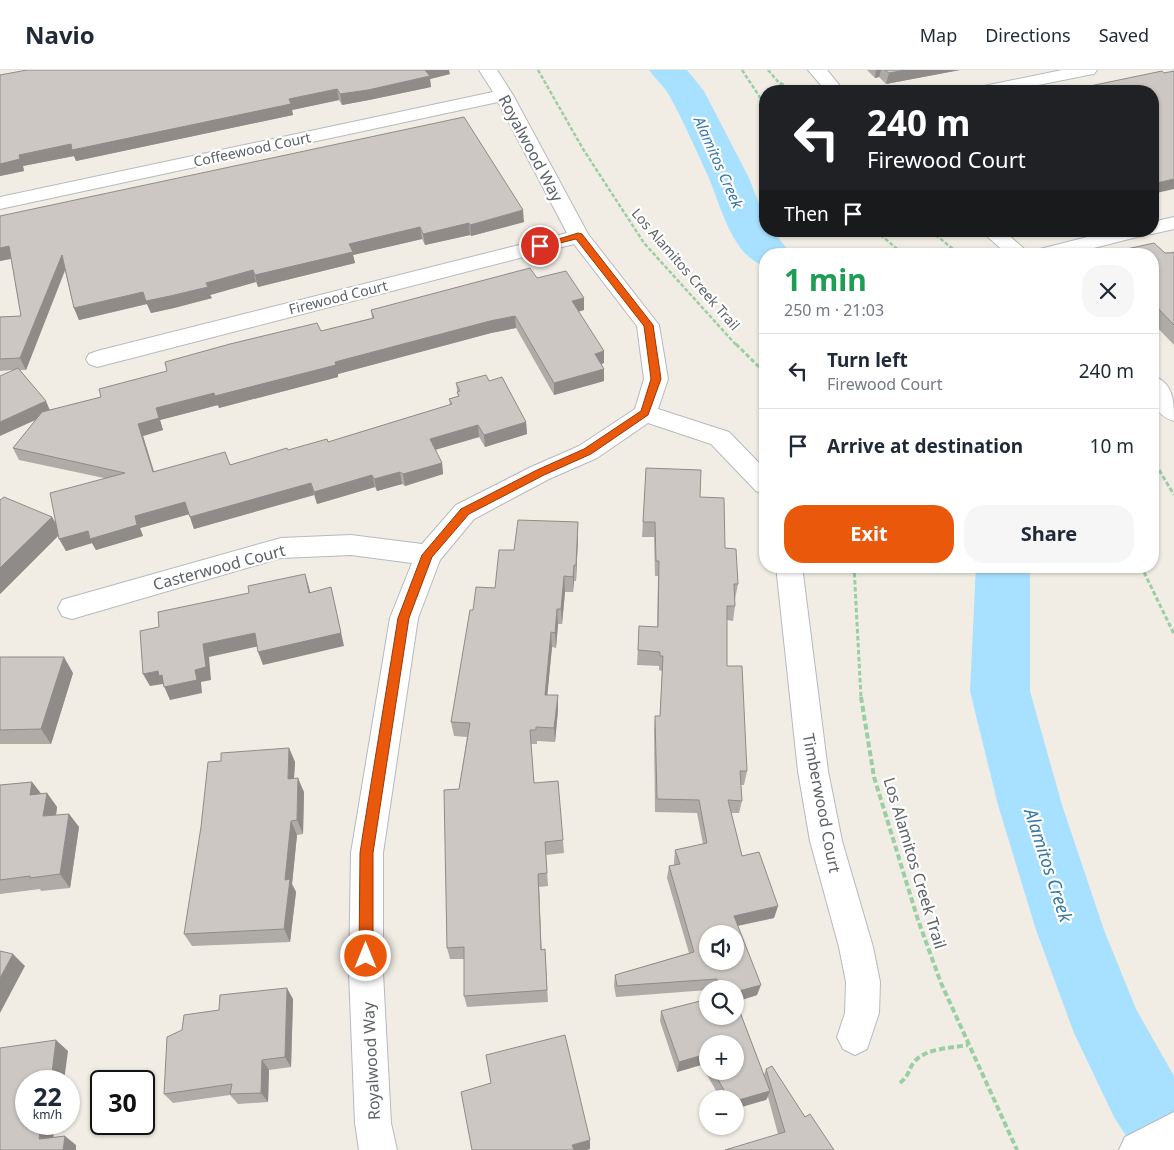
<!DOCTYPE html>
<html lang="en">
<head>
<meta charset="utf-8">
<style>
  :root { --surface:#fff; --page:#f6f6f7; --text:#1f2937; --muted:#747a83; --line:#e0e1e3; --accent:#ea580c }
  body { margin:0; font-family:"Noto Sans",sans-serif; background:var(--page); color:var(--text); height:100vh; display:flex; flex-direction:column; font-size:19px; white-space:nowrap }
  * { box-sizing:border-box; margin:0 }
  p { font-size:16px; color:var(--muted) }
  .icon { flex:none; width:28px; height:28px; fill:none; stroke:currentColor; stroke-width:2; stroke-linecap:round; stroke-linejoin:round }
  .map { position:relative; flex:1; overflow:hidden }
  .drawer { position:absolute; left:759px; top:178px; width:400px; height:325px; display:flex; flex-direction:column; background:var(--surface); border-radius:20px; box-shadow:0 1px 4px #0004 }
  .drawer>* { flex:none }
  .guide { position:absolute; left:759px; top:15px; width:400px; height:152px; border-radius:20px; box-shadow:0 1px 4px #0004; background:#202124; color:#fff; overflow:hidden }
  .buttons { position:absolute; left:699px; top:855px; display:grid; gap:10px }
  .buttons a { display:grid; place-items:center; width:45px; height:45px; border-radius:50%; background:var(--surface); box-shadow:0 1px 4px #0004; font-size:25px }
  .speed { position:absolute; left:15px; top:1000px; display:flex; gap:10px; font-size:25px; font-weight:700; text-align:center }
  .speed>* { display:grid; place-content:center; width:65px; height:65px; border-radius:50%; background:var(--surface); box-shadow:0 1px 4px #0004; line-height:1 }
  .speed small { font-size:12px; font-weight:400 }
  .speed .limit { border:2px solid #111; border-radius:8px; background:#fff; color:#111 }
  .pin { position:absolute; display:grid; place-items:center; width:42px; height:42px; color:#fff; margin:-21px; border:2px solid #fff; border-radius:50%; box-shadow:0 1px 5px #0007 }
  .me { position:absolute; width:55px; margin:-28px; rotate:0deg; stroke-linejoin:round; filter:drop-shadow(0 0 4px #0008) }
  .turn { display:flex; align-items:center; gap:18px; height:105px; padding:0 25px; font-size:22px }
  .turn .icon { width:65px; height:65px; stroke-width:2.5 }
  .turn b { display:block; font-size:35px; line-height:42px }
  .then { display:flex; align-items:center; height:48px; padding:0 25px; background:#0003; gap:10px; font-size:19px }
  .round { display:grid; place-items:center; flex:none; width:52px; height:52px; border-radius:20px; background:var(--page) }
  .head { display:flex; align-items:center; justify-content:space-between; height:85px; padding:0 25px }
  h1 { font-size:30px; font-weight:700; line-height:38px; color:#1e9e55 }
  .button { display:flex; gap:10px; margin-top:auto; padding:10px 25px }
  .button a { flex:1; height:58px; border-radius:20px; background:var(--accent); color:#fff; font-size:20px; font-weight:700; line-height:58px; text-align:center }
  .button a+a { background:var(--page); color:var(--text) }
  ul { padding:0; list-style:none }
  li { display:flex; align-items:center; gap:15px; height:75px; padding:0 25px; border-top:1px solid var(--line) }
  li div { flex:1 }
  li b { display:block; font-size:19px }
  li em { font-style:normal }
  header { display:flex; align-items:center; gap:30px; box-sizing:border-box; height:70px; padding:0 25px; background:var(--surface); border-bottom:1px solid var(--line) }
  header strong { font-size:24px }
  nav { display:flex; gap:28px; margin-inline-start:auto; font-size:18px }
  .map>svg:first-child { display:block }
  .lines { fill:none; stroke-linecap:round; stroke-linejoin:round }
  .river { fill:#a7e1ff; fill-rule:evenodd }
  .minor-casing { stroke:#b6b9bd; stroke-width:2 }
  .tertiary-casing { stroke:#b6b9bd; stroke-width:2 }
  .path-far2 { stroke:#9acea3; stroke-width:2.5; stroke-dasharray:4 2; stroke-linecap:butt }
  .path-far1 { stroke:#9acea3; stroke-width:3; stroke-dasharray:4.5 2.5; stroke-linecap:butt }
  .path { stroke:#9acea3; stroke-width:4; stroke-dasharray:6 3; stroke-linecap:butt }
  .minor { fill:#fff; fill-rule:evenodd }
  .tertiary { fill:#fff; fill-rule:evenodd }
  .wall { fill:#afaba7; fill-rule:evenodd }
  .shaded-wall { fill:#8f8b88 }
  .building { fill:#ccc7c2; stroke:#8f8b88; fill-rule:evenodd }
  .route { fill:#ea580c; stroke:#983908 }
  .labels { text-anchor:middle; dominant-baseline:central; stroke-width:4.5; stroke-linejoin:round; paint-order:stroke }
  .far-street-label { font-size:14px; fill:#5d6267; stroke:#fff }
  .far-water-label { font-size:15px; font-style:italic; fill:#3578a8; stroke:#fff }
  .street-label { font-size:16px; fill:#5d6267; stroke:#fff }
  .water-label { font-size:18px; font-style:italic; fill:#3578a8; stroke:#fff }
</style>
</head>
<body>
<header>
<strong>Navio</strong>
<nav><a>Map</a><a>Directions</a><a>Saved</a></nav>
</header>
<div class="map">
<svg width="1174" height="1080" viewBox="0 0 1174 1080">
  <rect width="100%" height="100%" fill="#f1ede5"/>
  <g class="lines">
    <!-- river -->
    <path class="river" d="M649 0H687L704 21 749 108 765 149V161H773L791 184H765V196C732 187 720 133 708 106 696 80 684 52 670 27 665 17 655 9 649 0Z
      M976 496H1030V621L1062 735 1104 860 1136 939 1174 1006V1080H1135L1114 1047 1074 963 1036 860 998 735 970 621Z"/>
    <defs>
      <path id="minor" d="M479 0H497L513 25 588 164 659 255 668 309 658 339 729 362 765 399V424L756 421 711 374 648 353 597 388 549 409 474 449 440 490 418 548 383 783V903L391 1053 397 1080H359L355 1053 349 903 351 783 390 548 412 493 351 485 281 488 72 549 62 546 58 538 62 530 72 527 281 468 351 465 422 474 456 435 531 397 579 376 635 339 644 309 637 256 574 174 97 297 89 294 86 289 89 284 97 281 567 163 498 32 0 139V127L493 22Z
        M808 0H827L844 21H826Z
        M1062 0H1097L1094 4 1088 5 1009 21H975L978 17 984 16Z
        M1174 147V159L1152 164 1147 163 1145 165 1070 184H1033L1036 180 1111 161H1152V152Z
        M981 161H1004L1030 184H1007Z
        M1152 306C1174 312 1174 332 1174 351 1152 345 1152 326 1152 306Z
        M776 496H802L828 701 842 771 873 877 880 912 879 943 867 979 855 985 843 979 837 967 845 943 846 912 839 877 810 771 798 701Z"/>
      <path id="tertiary" d="M1174 1042V1080H1119L1125 1067Z"/>
    </defs>
    <!-- minor casing -->
    <use href="#minor" class="minor-casing"/>
    <!-- tertiary casing -->
    <use href="#tertiary" class="tertiary-casing"/>
    <!-- path-far2 -->
    <path class="path-far2" d="M538 0 583 79 644 173 737 276
      M742 0 765 35
      M768 0 786 21
      M780 13 797 21
      M876 161 903 184
      M931 161 959 184"/>
    <!-- path-far1 -->
    <path class="path-far1" d="M736 274 765 303
      M1152 388 1174 425
      M854 496 861 628
      M1141 496 1174 564"/>
    <!-- path -->
    <path class="path" d="M861 627 874 707 918 850 941 913 1017 1080
      M900 1013C910 1005 908 999 915 991 926 978 953 978 968 975"/>
    <!-- minor -->
    <use href="#minor" class="minor"/>
    <!-- tertiary -->
    <use href="#tertiary" class="tertiary"/>
  </g>
  <!-- wall -->
  <path class="wall" d="M867 0H960L886 14 879 7 875 8Z
    M450 4 430 9 431 17 369 30 342 35 339 30 292 40 293 45 76 91 74 86 23 96 24 101 0 106V5Z
    M0 146 524 152 471 166 470 165 425 175 422 169 353 185 355 193 258 217 256 212 210 225 212 228 174 238 151 243 147 234 79 250 74 238 65 201 26 300H20L50 340 101 327 321 261 372 248 371 240 537 208 584 240 578 242 604 293 601 294 604 311 554 325 516 258 491 263 338 304V307L219 338 218 335 160 350 163 360 143 366 154 401 230 395 288 380 328 372 450 335 449 329 458 326 456 313 489 311 526 352 527 364 485 377 479 367 435 380 442 393 443 404 405 416 402 414 377 421 375 417 317 434 314 425 194 459 189 444 140 458 143 466 96 480 92 473 66 481 59 465 0 524V430L52 447 56 453 104 408 19 390 13 378 36 350 12 300 0 301V247L21 246 11 189 0 191Z
    M1174 182V275L1152 252V184Z
    M646 398 700 427 725 478 738 514 735 529V536L733 551 727 550V596L747 701 744 715H741L742 731 739 743H731L742 786 778 836 774 848 738 856 757 925 736 932 764 1005 766 999 805 1047 834 1080 778 1064 768 1027 766 1030 721 1029 701 995 677 1002 660 951 661 941 708 946 735 919H708V920L616 927 614 916 615 905 689 883 667 808 669 796 674 795V792L675 780 703 774 697 743 655 742 654 660 655 646H660L662 601 659 600V596L637 595 639 556 657 557 658 506H655L654 467H642ZM708 974 735 1001H708Z
    M578 452V467L576 511H574L573 522H565L562 554H558L556 578 552 577 547 625 558 640 555 672 537 671V674H531L534 713 563 770 564 783 546 785 548 816 539 817 541 880 545 879 548 932 467 937 464 926V889H450L447 878 459 719 467 667 454 666 451 652 473 540 495 518 514 480Z
    M0 587 73 603 51 674H0Z
    M289 678 295 692 294 708 304 722 303 764 297 765 292 814 296 822 290 872 192 876 184 864 221 691Z
    M32 712 41 724 47 723 57 737 56 745 69 744 79 757 70 818 41 821 40 819 0 824V715Z
    M293 929 291 997 269 1000 268 1032 238 1034 230 1025 173 1033 164 1024 182 960 219 940Z"/>
  <!-- shaded-wall -->
  <path class="shaded-wall" d="M425 0H449L450 4 430 9 431 17 369 30 342 35 340 24Z
    M876 0H881L879 7 875 8Z
    M906 0H960L886 14 889 3Z
    M337 19 339 30 292 40 293 45 76 91 74 86 23 96 24 101 0 106V94L19 85Z
    M1174 109V119L1152 124V114Z
    M523 140 524 152 471 166 470 155Z
    M469 153 470 165 425 175 423 164Z
    M420 157 422 169 353 185 355 193 258 217 255 205 349 174Z
    M9 176 14 188 0 191V178Z
    M62 185 66 197 26 300 20 288Z
    M253 200 256 212 210 225 212 228 174 238 151 243 147 234 79 250 74 238 143 222 206 213Z
    M584 228V240L572 243V231Z
    M515 246 516 258 491 263 338 304V307L219 338 215 326 335 292 490 251Z
    M604 281V293L595 296V284Z
    M604 299V311L554 325V313Z
    M214 323 218 335 160 350 163 360 143 366 157 413 153 402 138 354 156 338Z
    M46 331 51 343 0 366V352Z
    M526 352 527 364 485 377 484 365Z
    M478 355 479 367 431 381 430 369Z
    M442 393 443 404 405 416 403 404Z
    M400 402 402 414 377 421 374 409Z
    M372 405 375 417 317 434 314 422Z
    M311 413 314 425 194 459 190 447Z
    M185 432 190 444 140 458 143 466 96 480 92 473 66 481 59 469 135 446Z
    M52 447 61 463 0 524V498Z
    M578 452V467L576 511V495Z
    M574 495V511L573 522V507Z
    M305 504 309 517 313 536 309 523Z
    M564 506 565 522 562 554 561 539Z
    M331 517 344 576 263 595 258 582Z
    M557 539 558 554 556 578 555 563Z
    M551 562 552 577 546 639 545 625Z
    M255 563 260 576 209 587 211 610 201 612 202 623 170 630 163 614 150 616 143 604 158 601 195 600 203 574Z
    M64 587 73 603 51 674 41 659Z
    M558 625V640L555 672 554 658Z
    M289 678 295 692 293 723 288 709Z
    M298 708 304 722 303 764 297 750Z
    M32 712 43 726 30 725Z
    M47 723 57 737 54 760 43 746Z
    M69 744 79 757 70 818 60 804Z
    M291 751 297 765 292 814 296 822 290 872 284 859 285 810Z
    M538 804 539 817 542 891 541 880Z
    M778 836 774 848 731 857 734 846Z
    M13 884 25 896 0 943V908Z
    M761 915 757 925 735 932V922Z
    M287 918 293 929 291 997 285 987Z
    M56 970 68 981 64 1011H51Z
    M703 985 701 995 677 1002 679 992Z
    M262 990 269 1000 268 1032 261 1023Z
    M770 1021 766 1030 735 1039V1031Z
    M41 1054H55L52 1078 39 1069Z
    M65 1066 76 1075V1080H63Z
    M590 1070V1079L587 1080H572V1075Z"/>
  <!-- building -->
  <path class="building" d="M27 0H425L430 6 368 20 340 24 337 19 289 29 291 34 72 80 71 74 19 85 20 89 0 94V5Z
    M885 0H906L889 3Z
    M1162 1 1164 3 1174 1V109L1152 114V21H1066Z
    M464 47 523 140 470 155 469 153 423 164 420 157 349 174 353 182 255 205 253 200 206 213 208 217 170 226 146 231 143 222 74 238 62 185 20 288 0 289V247L21 246 9 176 0 178V146Z
    M1154 173 1165 183H1171L1174 182V255L1152 232V184H1104Z
    M530 198 537 208 566 201 584 228 572 231 604 281 595 284 604 299 554 313 515 246 490 251 335 292 336 295 215 326 214 323 156 338 159 348 138 354 153 402 225 382 230 395 287 378 288 380 327 369 328 372 452 334 449 329 459 326 457 322 460 321 456 313 486 305 489 311 502 307 526 352 484 365 478 355 430 369 442 393 403 404 400 402 374 409 372 405 314 422 311 413 190 447 185 432 135 446 137 455 90 469 88 461 59 469 50 423 125 403 13 378 42 342 101 327 99 319 167 301 165 292 230 274 317 253 321 261 374 248 371 240Z
    M18 298 46 331 0 352V306Z
    M646 398 701 400 700 427 724 428 725 478 736 479 738 514H734L735 536H727V596H742L747 701H740L742 731 728 730 742 786 759 782 778 836 734 846 761 915 735 922V919H718L717 909 617 916 615 905 694 882 669 796 680 794 675 780 707 773 699 730 657 729 655 646H660L663 586H660V582L638 580 639 556 658 557 659 491H656L655 452H643ZM708 864H735V891H708Z
    M4 427 52 447 0 498V430Z
    M518 450 578 452 576 495H574L573 507 564 506 561 539H557L555 563 551 562 545 625H558L554 658 536 657V660H530L534 713 558 711 563 770 545 772 547 803 538 804 541 880 545 879 547 920 464 926V877L447 878 444 720 459 719 470 653 451 652 470 540H473L476 517 495 518 499 480H514Z
    M305 504 309 523 331 517 341 563 258 582 255 563 203 574 206 597 195 600 197 610 164 617 162 605 159 606 158 601 143 604 140 561 159 557 158 542 249 523 248 516Z
    M0 587H64L41 659 0 660Z
    M289 678 288 709 298 708 297 750 291 751 285 810 290 809 284 859 184 864 201 757 208 692 221 691V683Z
    M32 712 30 725 47 723 43 746 69 744 60 804 30 808V806L0 810V715Z
    M0 881 13 884 0 908Z
    M287 918 285 987 262 990 261 1023 230 1024 232 1014 164 1024 167 967 182 960 184 945 219 940 220 925Z
    M708 929V946H735V929L770 1021 735 1031V1029H729L713 1001H735V974H708V993L703 985 679 992 661 941Z
    M565 965 590 1070 572 1075 574 1080H472L461 1022 491 1013 486 985Z
    M56 970 51 1011H26V1054H41L39 1069 65 1066 63 1080H0V978Z
    M772 996 805 1047 810 1044 834 1080H725L785 1062 766 999Z"/>
  <!-- route -->
  <path class="route" d="M578 163 582 164 653 255 661 309 648 345 591 384 544 405 469 444 432 487 409 548 373 783V886L371 891 366 893 361 891 359 886 360 783 363 763 398 548 422 485 461 439 537 400 584 379 641 341 651 309 644 256 576 169 540 178 536 176Z"/>
  <g class="labels">
    <!-- far-street labels -->
    <g class="far-street-label">
      <text transform="translate(252 79) rotate(-12)">Coffeewood Court</text>
      <text transform="translate(686 199) rotate(49)">Los Alamitos Creek Trail</text>
      <text transform="translate(338 227) rotate(-14)">Firewood Court</text>
    </g>
    <!-- far-water labels -->
    <g class="far-water-label">
      <text transform="translate(719 92) rotate(66)">Alamitos Creek</text>
    </g>
    <!-- street labels -->
    <g class="street-label">
      <text transform="translate(531 78) rotate(62)">Royalwood Way</text>
      <text transform="translate(219 497) rotate(-15)">Casterwood Court</text>
      <text transform="translate(822 733) rotate(79)">Timberwood Court</text>
      <text transform="translate(915 793) rotate(73)">Los Alamitos Creek Trail</text>
      <text transform="translate(371 991) rotate(-93)">Royalwood Way</text>
    </g>
    <!-- water labels -->
    <g class="water-label">
      <text transform="translate(1049 795) rotate(72)">Alamitos Creek</text>
    </g>
  </g>
</svg>
<div class="buttons">
<a><svg class="icon" aria-label="sound" viewBox="0 0 24 24"><path d="M4 9h4l5-4v14l-5-4H4zM17 9q2 3 0 6"/></svg></a>
<a><svg class="icon" aria-label="search" viewBox="0 0 24 24"><circle cx="10" cy="10" r="6"/><path d="M15 15l6 6"/></svg></a>
<a>+</a>
<a>−</a>
</div>
<div class="speed"><div>22<small>km/h</small></div><div class="limit">30</div></div>
<div class="pin" style="left:540px;top:176px;background:#d93025"><svg class="icon" aria-label="arrive" viewBox="0 0 24 24"><path d="M6 21V4h12l-3 4 3 4H6"/></svg></div>
<svg class="me" style="left:366px;top:886px" viewBox="-20 -20 40 40"><circle r="17" fill="#ea580c" stroke="#fff" stroke-width="3"/><path d="M0-11L8 9 0 5-8 9z" fill="#fff"/></svg>
<div class="guide">
<div class="turn"><svg class="icon" aria-label="left" viewBox="0 0 24 24"><path d="M17 20v-9H6M10 6l-5 5 5 5"/></svg><div><b>240 m</b>Firewood Court</div></div>
<div class="then">Then<svg class="icon" aria-label="arrive" viewBox="0 0 24 24"><path d="M6 21V4h12l-3 4 3 4H6"/></svg></div>
</div>
<section class="drawer">
<div class="head"><div><h1>1 min</h1><p>250 m · 21:03</p></div><a class="round"><svg class="icon" aria-label="close" viewBox="0 0 24 24"><path d="M6 6l12 12M18 6L6 18"/></svg></a></div>
<ul>
<li><svg class="icon" aria-label="left" viewBox="0 0 24 24"><path d="M17 20v-9H6M10 6l-5 5 5 5"/></svg><div><b>Turn left</b><p>Firewood Court</p></div><em>240 m</em></li>
<li><svg class="icon" aria-label="arrive" viewBox="0 0 24 24"><path d="M6 21V4h12l-3 4 3 4H6"/></svg><div><b>Arrive at destination</b></div><em>10 m</em></li>
</ul>
<div class="button"><a>Exit</a><a>Share</a></div>
</section>
</div>
</body>
</html>
